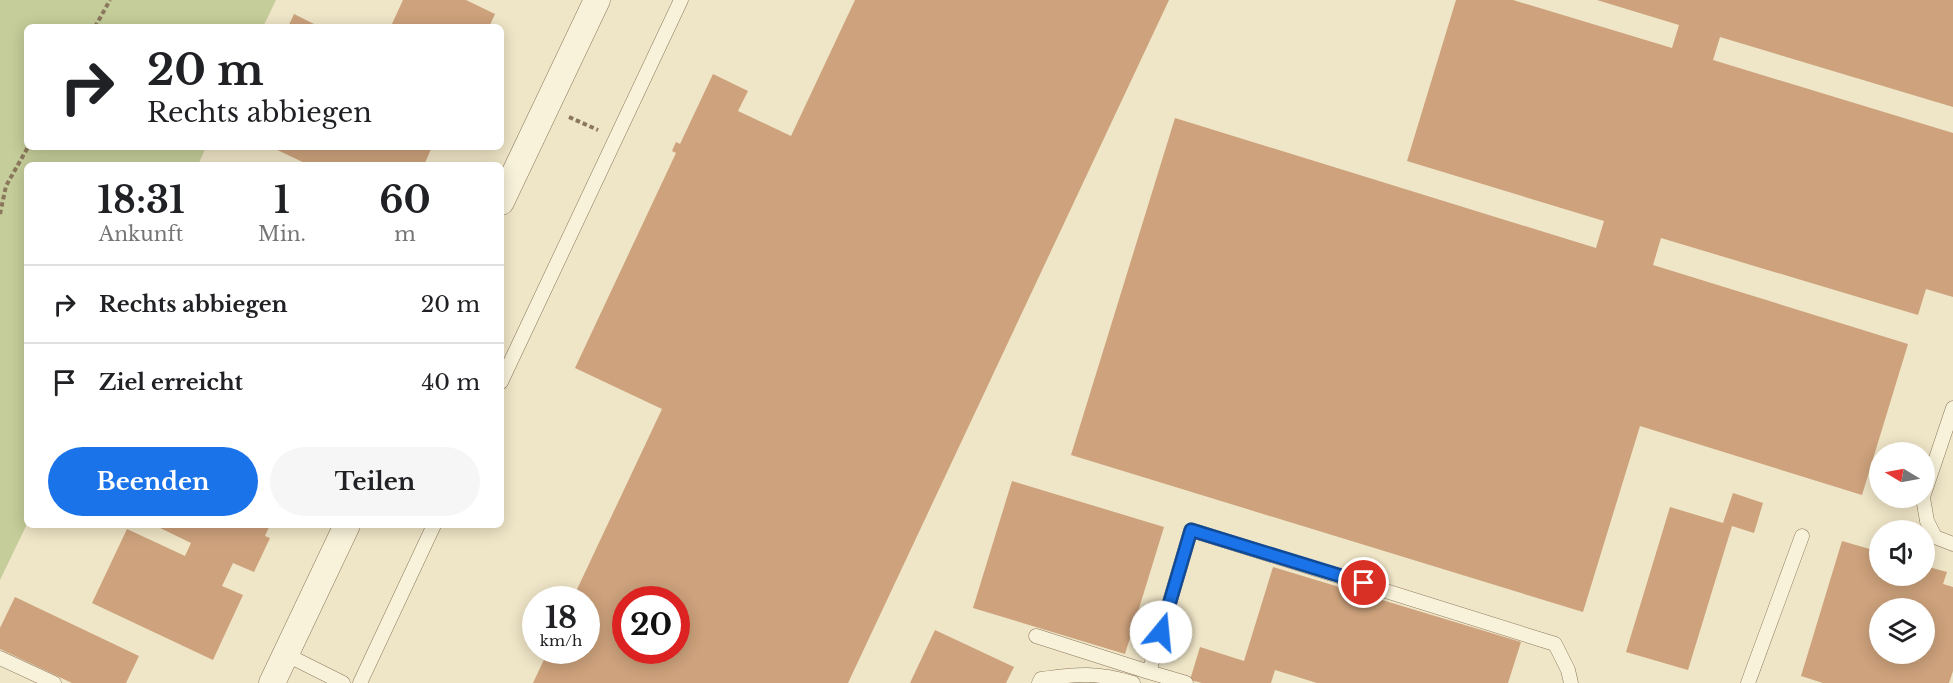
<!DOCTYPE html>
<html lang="de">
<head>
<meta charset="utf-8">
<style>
  :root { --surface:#fff; --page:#f6f6f6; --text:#202124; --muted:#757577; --line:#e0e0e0; --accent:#1a73e8 }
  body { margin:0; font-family:"Libre Baskerville",serif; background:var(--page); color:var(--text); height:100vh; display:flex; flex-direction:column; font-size:22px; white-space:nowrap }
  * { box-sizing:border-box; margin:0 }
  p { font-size:20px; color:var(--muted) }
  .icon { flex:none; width:33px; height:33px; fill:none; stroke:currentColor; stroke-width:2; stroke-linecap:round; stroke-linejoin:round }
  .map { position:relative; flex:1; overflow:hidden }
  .side { position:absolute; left:24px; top:162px; width:480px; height:366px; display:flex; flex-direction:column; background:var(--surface); border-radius:9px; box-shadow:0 3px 15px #0003 }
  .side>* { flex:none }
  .guide { position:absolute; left:24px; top:24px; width:480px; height:126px; border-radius:9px; box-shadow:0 3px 15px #0003; background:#fff; color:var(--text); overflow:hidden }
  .needle { width:39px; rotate:280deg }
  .controls { position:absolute; left:1869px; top:442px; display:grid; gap:12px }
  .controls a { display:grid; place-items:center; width:66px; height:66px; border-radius:50%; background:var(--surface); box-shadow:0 3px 15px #0003; font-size:30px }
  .speed { position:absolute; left:522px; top:586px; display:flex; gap:12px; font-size:30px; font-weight:700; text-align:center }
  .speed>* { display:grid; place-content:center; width:78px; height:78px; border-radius:50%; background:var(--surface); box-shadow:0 3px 15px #0003; line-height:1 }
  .speed small { font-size:15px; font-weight:400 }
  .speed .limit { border:9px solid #d22; background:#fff; color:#111 }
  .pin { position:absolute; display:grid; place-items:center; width:51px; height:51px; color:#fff; margin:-26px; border:3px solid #fff; border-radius:50%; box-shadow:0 2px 6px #0007 }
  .me { position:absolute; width:66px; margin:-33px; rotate:17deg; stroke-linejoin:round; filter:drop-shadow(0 0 4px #0008) }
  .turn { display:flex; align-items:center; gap:21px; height:126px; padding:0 24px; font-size:27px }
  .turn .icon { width:78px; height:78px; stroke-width:2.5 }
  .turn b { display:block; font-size:42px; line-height:51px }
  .eta { display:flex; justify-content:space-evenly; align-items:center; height:102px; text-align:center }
  .eta b { font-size:36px; font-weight:700; line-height:42px }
  .cta { display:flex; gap:12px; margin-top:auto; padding:12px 24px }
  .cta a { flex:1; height:69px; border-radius:36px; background:var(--accent); color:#fff; font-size:24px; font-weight:700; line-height:69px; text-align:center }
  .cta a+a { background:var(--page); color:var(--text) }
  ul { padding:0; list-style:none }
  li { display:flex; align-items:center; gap:18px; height:78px; padding:0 24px; border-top:2px solid var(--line) }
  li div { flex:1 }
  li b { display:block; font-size:22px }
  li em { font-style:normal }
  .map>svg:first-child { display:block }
  .green { fill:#c5cd9a }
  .building { fill:#cda27c; fill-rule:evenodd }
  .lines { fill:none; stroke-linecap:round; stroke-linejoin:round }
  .service-casing { stroke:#8b775c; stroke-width:15 }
  .minor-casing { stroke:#8b775c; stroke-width:27 }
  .path { stroke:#8b775c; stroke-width:4; stroke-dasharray:4.5 3; stroke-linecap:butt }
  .service { stroke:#f9f2da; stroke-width:14 }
  .minor { stroke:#f9f2da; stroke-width:26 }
  .route-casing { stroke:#114b97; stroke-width:15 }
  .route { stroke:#1a73e8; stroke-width:10 }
</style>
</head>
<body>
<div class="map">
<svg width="1953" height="683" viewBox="0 0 1953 683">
  <rect width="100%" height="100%" fill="#efe5c7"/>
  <!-- green -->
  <path class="green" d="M0 0H276L263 27H27V147H206L198 165H27V524L0 580Z"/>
  <!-- building -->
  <path class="building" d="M403 0H466L495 14 489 27H394L391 26Z
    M855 0H1169L848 683H533L548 651H586V600H572L662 409 575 368 676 153 672 151 676 142 680 144 713 74 748 91 738 111 791 136ZM626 600H676V651H626Z
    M1456 0H1513L1672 48 1679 25 1597 0H1953V107L1720 37 1713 60 1953 133V297L1926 289 1918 315 1661 238 1653 265 1908 344 1862 495 1640 426 1583 612 1071 455 1175 118 1596 248 1604 221 1407 161Z
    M294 14 320 27H288Z
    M271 147H432L424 165H309Z
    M1012 481 1164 527 1125 654 973 608Z
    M1733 493 1763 503 1754 533 1732 526 1688 670 1626 652 1670 507 1723 523Z
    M154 525H270L265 536 270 538 254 572 233 563 222 586 243 595 213 660 92 603 127 529 185 556 191 543Z
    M1842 541 1880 552V576L1922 578 1924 576 1925 566 1947 572 1943 584 1953 587V671L1949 683H1823L1801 676ZM1880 609H1924V654H1880Z
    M1273 567 1521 642 1508 683H1317L1275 670 1271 683H1202L1190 680 1200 647 1244 661Z
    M15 597 139 656 126 683H72L0 649V628Z
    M935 630 1014 667 1006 683H910Z"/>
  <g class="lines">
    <defs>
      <path id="service" d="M501 382 681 0
        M1924 494 1953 408
        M1923 498 1927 521 1935 537 1953 544
        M1036 636 1149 672
        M285 654 343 683
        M0 658 54 683
        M360 683 434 525
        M1039 683 1041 679C1078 674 1097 672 1133 683
        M1186 683 1149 672 1191 530 1555 644 1568 670 1571 683
        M1748 683 1802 536"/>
      <path id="minor" d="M501 202 597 0
        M272 683 347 525"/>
    </defs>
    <!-- service casing -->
    <use href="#service" class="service-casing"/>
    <!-- minor casing -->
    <use href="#minor" class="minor-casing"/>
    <!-- path -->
    <path class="path" d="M95 27 110 0
      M569 117 598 130
      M0 214 6 186 28 147"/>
    <!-- service -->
    <use href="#service" class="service"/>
    <!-- minor -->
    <use href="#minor" class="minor"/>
  </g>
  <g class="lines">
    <defs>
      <path id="route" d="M1161 632 1191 530 1364 583"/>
    </defs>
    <!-- route casing -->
    <use href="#route" class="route-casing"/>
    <!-- route -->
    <use href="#route" class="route"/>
  </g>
</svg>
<div class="controls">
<a><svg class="needle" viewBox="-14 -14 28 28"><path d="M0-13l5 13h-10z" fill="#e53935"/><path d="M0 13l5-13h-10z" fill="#757577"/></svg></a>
<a><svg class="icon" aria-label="sound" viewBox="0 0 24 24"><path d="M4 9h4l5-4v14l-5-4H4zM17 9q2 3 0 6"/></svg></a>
<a><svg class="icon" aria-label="layers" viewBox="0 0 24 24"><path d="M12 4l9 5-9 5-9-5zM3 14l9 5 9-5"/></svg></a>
</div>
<div class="speed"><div>18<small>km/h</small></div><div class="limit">20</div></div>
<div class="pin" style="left:1364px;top:583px;background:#d93025"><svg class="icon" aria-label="arrive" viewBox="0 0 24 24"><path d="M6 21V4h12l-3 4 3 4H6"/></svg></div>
<svg class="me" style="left:1161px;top:632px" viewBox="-20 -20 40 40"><circle r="19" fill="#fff"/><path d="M0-13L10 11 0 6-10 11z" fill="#1a73e8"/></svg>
<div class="guide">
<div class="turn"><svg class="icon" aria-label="right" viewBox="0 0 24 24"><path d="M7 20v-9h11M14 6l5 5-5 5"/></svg><div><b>20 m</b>Rechts abbiegen</div></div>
</div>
<section class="side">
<div class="eta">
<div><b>18:31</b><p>Ankunft</p></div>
<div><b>1</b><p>Min.</p></div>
<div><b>60</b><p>m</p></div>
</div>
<ul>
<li><svg class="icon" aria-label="right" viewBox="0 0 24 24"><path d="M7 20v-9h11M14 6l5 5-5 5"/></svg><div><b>Rechts abbiegen</b></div><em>20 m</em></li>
<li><svg class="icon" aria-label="arrive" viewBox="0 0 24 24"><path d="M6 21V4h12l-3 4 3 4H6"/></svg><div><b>Ziel erreicht</b></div><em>40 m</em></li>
</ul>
<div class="cta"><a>Beenden</a><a>Teilen</a></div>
</section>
</div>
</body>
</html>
